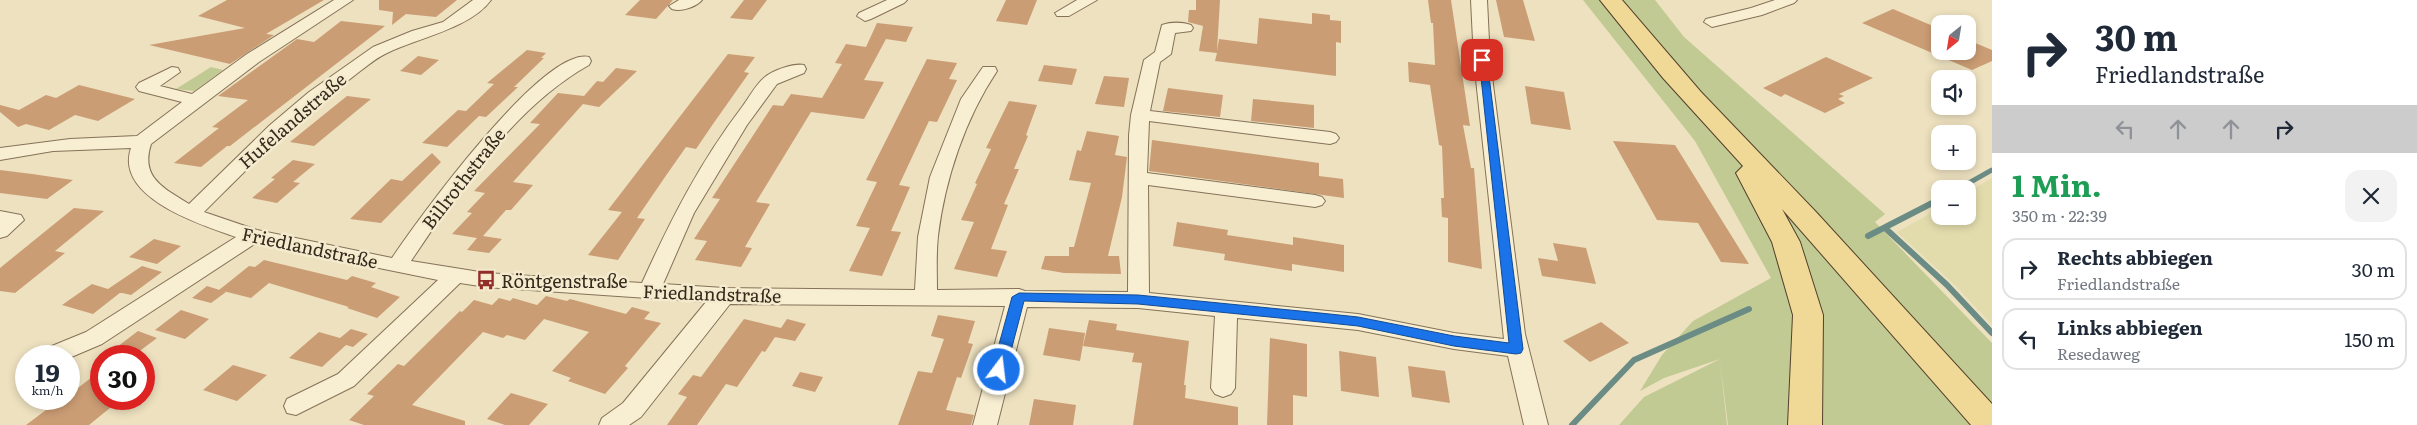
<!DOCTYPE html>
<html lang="de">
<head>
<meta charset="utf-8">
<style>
  :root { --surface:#fff; --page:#f2f2f3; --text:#1f2937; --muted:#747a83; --line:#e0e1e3 }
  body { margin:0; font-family:Literata,serif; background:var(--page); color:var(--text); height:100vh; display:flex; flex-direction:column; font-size:19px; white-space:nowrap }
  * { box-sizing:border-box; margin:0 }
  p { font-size:16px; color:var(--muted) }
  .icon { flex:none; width:28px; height:28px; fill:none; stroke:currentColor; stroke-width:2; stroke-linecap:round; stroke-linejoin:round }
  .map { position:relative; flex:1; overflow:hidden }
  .panel { display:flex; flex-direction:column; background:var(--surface); width:425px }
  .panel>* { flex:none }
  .hud { background:#fff; color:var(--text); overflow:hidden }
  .needle { width:32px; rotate:210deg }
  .buttons { position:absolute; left:1931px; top:15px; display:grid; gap:10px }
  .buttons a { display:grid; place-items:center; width:45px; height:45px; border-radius:10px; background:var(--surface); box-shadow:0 2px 8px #0003; font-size:25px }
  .speed { position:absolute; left:15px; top:345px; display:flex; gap:10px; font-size:25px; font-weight:700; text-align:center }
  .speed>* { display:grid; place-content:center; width:65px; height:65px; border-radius:50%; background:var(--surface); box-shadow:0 2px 8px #0003; line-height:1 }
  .speed small { font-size:12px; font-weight:400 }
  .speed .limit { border:8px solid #d22; background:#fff; color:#111 }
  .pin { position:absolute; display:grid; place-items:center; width:42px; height:42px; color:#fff; margin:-21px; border-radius:10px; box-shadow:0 2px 8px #0006 }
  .me { position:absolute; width:55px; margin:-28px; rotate:15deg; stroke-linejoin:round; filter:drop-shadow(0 0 4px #0008) }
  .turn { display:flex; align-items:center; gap:18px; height:105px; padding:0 20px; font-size:22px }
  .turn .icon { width:65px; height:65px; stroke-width:2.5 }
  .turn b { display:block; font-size:35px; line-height:42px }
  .lanes { display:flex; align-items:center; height:48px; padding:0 20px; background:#0003; justify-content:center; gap:25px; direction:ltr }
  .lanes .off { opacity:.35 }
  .round { display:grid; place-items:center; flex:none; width:52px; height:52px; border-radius:15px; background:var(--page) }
  .summary { display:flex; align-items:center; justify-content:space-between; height:85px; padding:0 20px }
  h1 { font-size:30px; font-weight:700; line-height:38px; color:#1e9e55 }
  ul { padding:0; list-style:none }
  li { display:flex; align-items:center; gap:15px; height:62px; margin:0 10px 8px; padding:0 10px; border:2px solid var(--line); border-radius:15px }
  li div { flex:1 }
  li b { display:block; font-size:19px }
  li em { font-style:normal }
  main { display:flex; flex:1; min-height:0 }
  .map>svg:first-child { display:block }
  .farmland { fill:#e2dcad }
  .green { fill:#c1ca93 }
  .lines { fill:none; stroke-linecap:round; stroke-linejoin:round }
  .stream-far1 { stroke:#6a8c85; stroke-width:5 }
  .stream { stroke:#6a8c85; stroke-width:6 }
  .building { fill:#cb9d75 }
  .street-casing { stroke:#857258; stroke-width:2 }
  .primary-casing { stroke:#52402c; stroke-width:2 }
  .street { fill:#f8eed2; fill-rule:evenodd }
  .primary { fill:#f0d896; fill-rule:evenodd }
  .route { fill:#1a73e8; stroke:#114b97 }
  .labels { text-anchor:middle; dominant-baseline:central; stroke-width:5; stroke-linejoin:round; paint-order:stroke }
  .street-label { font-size:18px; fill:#35291c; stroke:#f4ebce }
  .poi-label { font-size:18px; fill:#35291c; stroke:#f4ebce; text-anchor:start }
</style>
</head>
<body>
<main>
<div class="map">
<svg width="1992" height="425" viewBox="0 0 1992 425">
  <rect width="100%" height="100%" fill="#ede1bf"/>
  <!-- farmland -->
  <path class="farmland" d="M1992 178V325L1956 286 1897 232 1940 208V216H1968V192Z"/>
  <!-- green -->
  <path class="green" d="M1583 0H1655L1684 37 1885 214 1875 222 1992 343V425H1728L1720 361 1727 425H1619L1644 397 1720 359 1664 378 1640 391 1662 355 1693 321 1771 278 1695 141Z
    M211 67 223 70 194 91 176 89Z"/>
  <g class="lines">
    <!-- stream-far1 -->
    <path class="stream-far1" d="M1960 188 1992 170"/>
    <!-- stream -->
    <path class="stream" d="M1958 189 1962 187
      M1885 228 1947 285 1992 333
      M1868 236 1940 199
      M1572 425 1634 360 1749 309"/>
  </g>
  <!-- building -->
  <path class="building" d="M227 0H324L266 34 274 35 230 64 149 45 245 28 198 16Z
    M379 0H457L436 17 406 14 392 25 393 12 379 10Z
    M640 0H673L656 19 625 15Z
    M744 0H767L752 20 730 18Z
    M1006 0H1037L1027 25 996 21Z
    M1196 0H1220L1217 51 1219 39 1257 44 1259 18 1312 24V13L1330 15V20L1341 21V43L1336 42V76L1215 61 1217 53 1199 51 1203 26 1188 22 1189 10H1196Z
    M1428 0H1451L1470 126 1463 125 1471 168H1474L1482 269 1448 262V218L1442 217 1441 198H1444L1442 146 1439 145 1430 85 1409 82 1408 62 1435 65 1433 23H1431Z
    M1496 0H1523L1535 41 1504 37Z
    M1893 9 1940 29V51H1968V40L1992 50V61L1972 70 1862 23Z
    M341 21 385 26 230 146H227L201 167 174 163 219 128 212 127 248 100 218 96 297 39 314 42Z
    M877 23 913 27 906 42 886 39 864 80 884 82 864 119 811 112 756 202 770 204 745 247 752 248 741 267 695 260 707 241 694 239 720 199 712 198 773 105 783 106 791 94 822 98 842 64 835 63 846 44 866 47Z
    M527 50 546 53 541 58H544L514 87H518L486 117 479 116 447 147 422 143 458 110 466 111 494 84 487 83Z
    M728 54 755 57 744 72 749 73 713 124 696 149 686 147 665 177 637 218 645 219 618 260 588 255 622 212 608 210Z
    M418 56 439 60 421 75 400 71Z
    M1826 57 1873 78 1839 94 1844 96 1838 99 1845 103 1825 113 1785 94 1781 97 1763 88Z
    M927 59 957 63 949 79 957 80 937 122 929 121 899 185 910 187 891 231 901 232 882 276 849 271 870 228 856 226 877 182 866 180Z
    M1044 65 1077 69 1072 85 1038 81Z
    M616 68 637 71 599 107 583 104 513 182 533 185 511 210H506L483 236 502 239 489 253 467 250 477 238 452 234 472 213 467 212 485 193 474 191 540 124 530 123 558 93 584 96 597 81 603 82Z
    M1104 76 1129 78 1124 107 1095 104Z
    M79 85 135 99 98 121 75 115 49 130 26 124 18 127 0 112V105L19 110 46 95 56 98Z
    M1525 86 1564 92 1571 130 1531 124Z
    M1168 88 1223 95 1220 117 1163 111Z
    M347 96 371 99 314 146 290 142Z
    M1253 99 1314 105V128L1251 121Z
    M1009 101 1037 105 1026 135 1028 136 1014 169H1019L1004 204 1008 205 991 249 1007 251 997 277 954 269 974 222 961 220 977 184 975 183 991 149 986 148Z
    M1087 131 1119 136 1115 155 1127 157 1122 197 1108 256H1119L1121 274 1064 273 1041 269 1045 256H1069V247H1074L1091 183 1069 180 1077 150 1081 151Z
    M1152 140 1319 163V176L1343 179 1344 198 1149 171Z
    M1613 141 1675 145 1749 264 1721 262 1698 223 1657 220Z
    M432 153 441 162 381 223 350 219 391 179 402 181Z
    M293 160 315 164 293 182 300 183 277 203 252 198 275 179 271 178Z
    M0 170 32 174 73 180 47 199 0 193Z
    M74 208 104 211 55 251 65 253 15 293 0 291V268Z
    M1177 222 1228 230 1227 235 1293 245V237L1344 245V272L1292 264V271L1224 260 1225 254 1173 246Z
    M154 239 181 246 157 264 129 257Z
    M1553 243 1586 248 1596 284 1542 276 1538 258 1558 261Z
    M264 260 347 280 352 276 376 283 371 287 400 297 377 318 347 308 349 307 269 283 251 298 219 290 249 266 255 267Z
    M142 266 162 272 131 295 118 292H121L93 314 62 305 92 284 108 289Z
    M207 286 226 292 211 303 192 298Z
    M546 296 567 301 570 299 626 314 632 307 650 312 644 319 661 323 625 366 628 368 605 394 568 381 571 378 552 371 589 332 544 319 525 340 507 335 503 338 483 332 412 405 465 421V425H364L349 420 374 396 367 394 398 364 404 366 460 311 462 312 474 300 492 305 499 298 510 301 513 298 537 305Z
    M181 310 209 319 185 339 155 330Z
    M938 315 975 321 968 343 973 344 961 378 957 377 946 410 974 415 971 425H898L918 371 932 373 944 339 931 336Z
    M744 319 781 328 765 352 762 351 737 387 726 384 697 425H667L687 397 678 394 693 375 701 377Z
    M787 319 806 324 795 341 775 337Z
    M1089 320 1117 324 1116 330 1189 341 1184 385H1186L1185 398 1238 407V425H1133L1142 363 1132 362 1134 353 1083 346Z
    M1601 322 1629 343 1590 362 1563 341Z
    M1049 328 1085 333 1080 361 1043 355Z
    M351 329 368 334 353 347 346 345 322 367 289 358 319 332 340 338Z
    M138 331 157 338 133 356H105Z
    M1270 338 1307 344V397L1293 395V425H1267Z
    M1339 351 1376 357 1379 397 1341 391Z
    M233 365 267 375 237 401 203 390Z
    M1408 366 1445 371 1450 403 1412 397Z
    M101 370V399H121L89 425H26L54 404 63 407 65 399H69V395Z
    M800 372 823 377 815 392 792 386Z
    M511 393 548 404 529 425H505L487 419Z
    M1034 399 1076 405 1073 425H1029Z"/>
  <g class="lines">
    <defs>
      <path id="street" d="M334 0H353L259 62 151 144C140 178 164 188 189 204L270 125 309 92 373 47 412 31 443 22 473 0H491C471 28 418 38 387 53 374 59 362 70 350 79 296 118 251 165 204 212L257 230 392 258C417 221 543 46 589 57L591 61 589 65C514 107 458 191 411 261L486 273 642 283C670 221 700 162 742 107 749 98 756 84 765 77 773 70 794 63 804 65L806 69 804 73 777 84 747 125 694 213 663 284 724 288 915 290 918 237 930 177 961 99 983 67H995L997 71C965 119 945 179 938 236 936 254 937 273 937 290L1019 289 1025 291 1128 292 1129 135 1131 115 1144 60 1155 52 1162 25C1171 22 1182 22 1191 25L1193 28 1191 31 1175 33 1171 54 1160 62 1150 111 1330 132 1336 134 1339 138 1336 142 1330 144 1149 121 1147 173 1315 195 1322 197 1325 201 1322 205 1315 207 1148 185 1149 293 1358 314 1454 333 1504 339 1474 61 1471 0H1487L1490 61 1525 334 1548 425H1524L1508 356 1454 349 1358 330 1237 318 1235 388 1231 394 1223 397 1215 394 1211 388 1215 316 1138 308 1027 307 997 425H973L1005 306 730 304 641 417 629 425H599L602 418 623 403 706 302 486 287 460 283 354 386 296 415 287 413 284 406 287 399 338 374 438 280 256 243 102 344 69 358 39 356 42 350 86 332 236 237C202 225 114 198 131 148L53 151 0 160V148L70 139 137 136 182 102 139 91 136 87 139 83 172 67 178 68 180 72 160 86 192 94 247 54Z
        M679 0H702C696 7 681 12 672 9L669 6Z
        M887 0H907L904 3 871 19 865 21 857 16 859 13Z
        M1077 0H1097L1069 16H1057L1055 13Z
        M1775 0H1797L1794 3 1762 15 1712 27 1704 22 1706 19 1751 8Z
        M0 211 21 215 24 220 7 236 0 238Z"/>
      <path id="primary" d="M1600 0H1622L1701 92 1816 212 1992 404V425H1971L1782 209 1800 242 1823 315 1822 425H1788L1793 315 1772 242 1736 173 1743 166 1663 78Z"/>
    </defs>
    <!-- street casing -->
    <use href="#street" class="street-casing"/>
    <!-- primary casing -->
    <use href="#primary" class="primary-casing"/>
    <!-- street -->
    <use href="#street" class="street"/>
    <!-- primary -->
    <use href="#primary" class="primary"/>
  </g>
  <!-- route -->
  <path class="route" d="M1479 58 1487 60 1523 349 1521 353 1516 354 1454 346 1358 326 1320 322 1138 304 1024 301 1006 370 999 375 994 374 992 370 1012 297 1019 293 1138 295 1320 313 1358 317 1454 336 1509 343Z"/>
  <!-- icons -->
  <defs>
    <symbol id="bus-bare" viewBox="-9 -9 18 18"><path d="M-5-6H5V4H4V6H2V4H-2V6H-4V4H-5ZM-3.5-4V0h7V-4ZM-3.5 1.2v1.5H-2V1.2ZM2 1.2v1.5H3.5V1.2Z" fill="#932d29" stroke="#f4ebce" stroke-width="2.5" paint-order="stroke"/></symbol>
  </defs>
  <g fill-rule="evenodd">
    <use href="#bus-bare" x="472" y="266" width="28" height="28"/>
  </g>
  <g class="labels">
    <!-- street labels -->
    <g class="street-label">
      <text transform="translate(292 120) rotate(-41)">Hufelandstraße</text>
      <text transform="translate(463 178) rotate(-52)">Billrothstraße</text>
      <text transform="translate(310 247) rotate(12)">Friedlandstraße</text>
      <text transform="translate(712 293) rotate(2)">Friedlandstraße</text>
    </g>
    <!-- poi labels -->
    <g class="poi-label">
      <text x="501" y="280">Röntgenstraße</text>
    </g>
  </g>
</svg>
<div class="buttons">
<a><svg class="needle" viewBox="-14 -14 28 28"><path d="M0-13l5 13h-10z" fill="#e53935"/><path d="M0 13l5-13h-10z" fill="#747a83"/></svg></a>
<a><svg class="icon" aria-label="sound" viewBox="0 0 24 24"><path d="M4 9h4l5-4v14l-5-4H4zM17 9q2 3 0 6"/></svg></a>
<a>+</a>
<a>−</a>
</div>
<div class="speed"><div>19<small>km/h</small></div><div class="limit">30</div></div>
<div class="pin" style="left:1482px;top:60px;background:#d93025"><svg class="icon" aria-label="arrive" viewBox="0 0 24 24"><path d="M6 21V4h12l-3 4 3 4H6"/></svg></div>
<svg class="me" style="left:999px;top:370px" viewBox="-20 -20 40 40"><circle r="17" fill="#1a73e8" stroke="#fff" stroke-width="3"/><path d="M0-11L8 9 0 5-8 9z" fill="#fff"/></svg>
</div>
<section class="panel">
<div class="hud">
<div class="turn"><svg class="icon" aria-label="right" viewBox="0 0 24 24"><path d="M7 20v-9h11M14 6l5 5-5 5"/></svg><div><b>30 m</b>Friedlandstraße</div></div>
<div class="lanes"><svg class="icon off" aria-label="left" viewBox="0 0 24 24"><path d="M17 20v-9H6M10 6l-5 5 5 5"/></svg><svg class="icon off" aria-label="ahead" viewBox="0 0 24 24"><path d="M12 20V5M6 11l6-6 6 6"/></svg><svg class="icon off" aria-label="ahead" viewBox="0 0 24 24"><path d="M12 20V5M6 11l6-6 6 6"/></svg><svg class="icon" aria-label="right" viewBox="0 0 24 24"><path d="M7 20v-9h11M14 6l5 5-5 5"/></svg></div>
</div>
<div class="summary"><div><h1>1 Min.</h1><p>350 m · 22:39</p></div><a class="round"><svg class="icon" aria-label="close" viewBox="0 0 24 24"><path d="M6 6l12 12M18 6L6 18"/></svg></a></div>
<ul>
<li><svg class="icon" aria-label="right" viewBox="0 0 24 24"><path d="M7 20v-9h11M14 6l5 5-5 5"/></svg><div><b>Rechts abbiegen</b><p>Friedlandstraße</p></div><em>30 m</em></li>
<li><svg class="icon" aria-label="left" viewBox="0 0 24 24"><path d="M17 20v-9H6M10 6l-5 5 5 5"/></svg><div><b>Links abbiegen</b><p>Resedaweg</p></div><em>150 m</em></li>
</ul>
</section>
</main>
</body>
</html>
